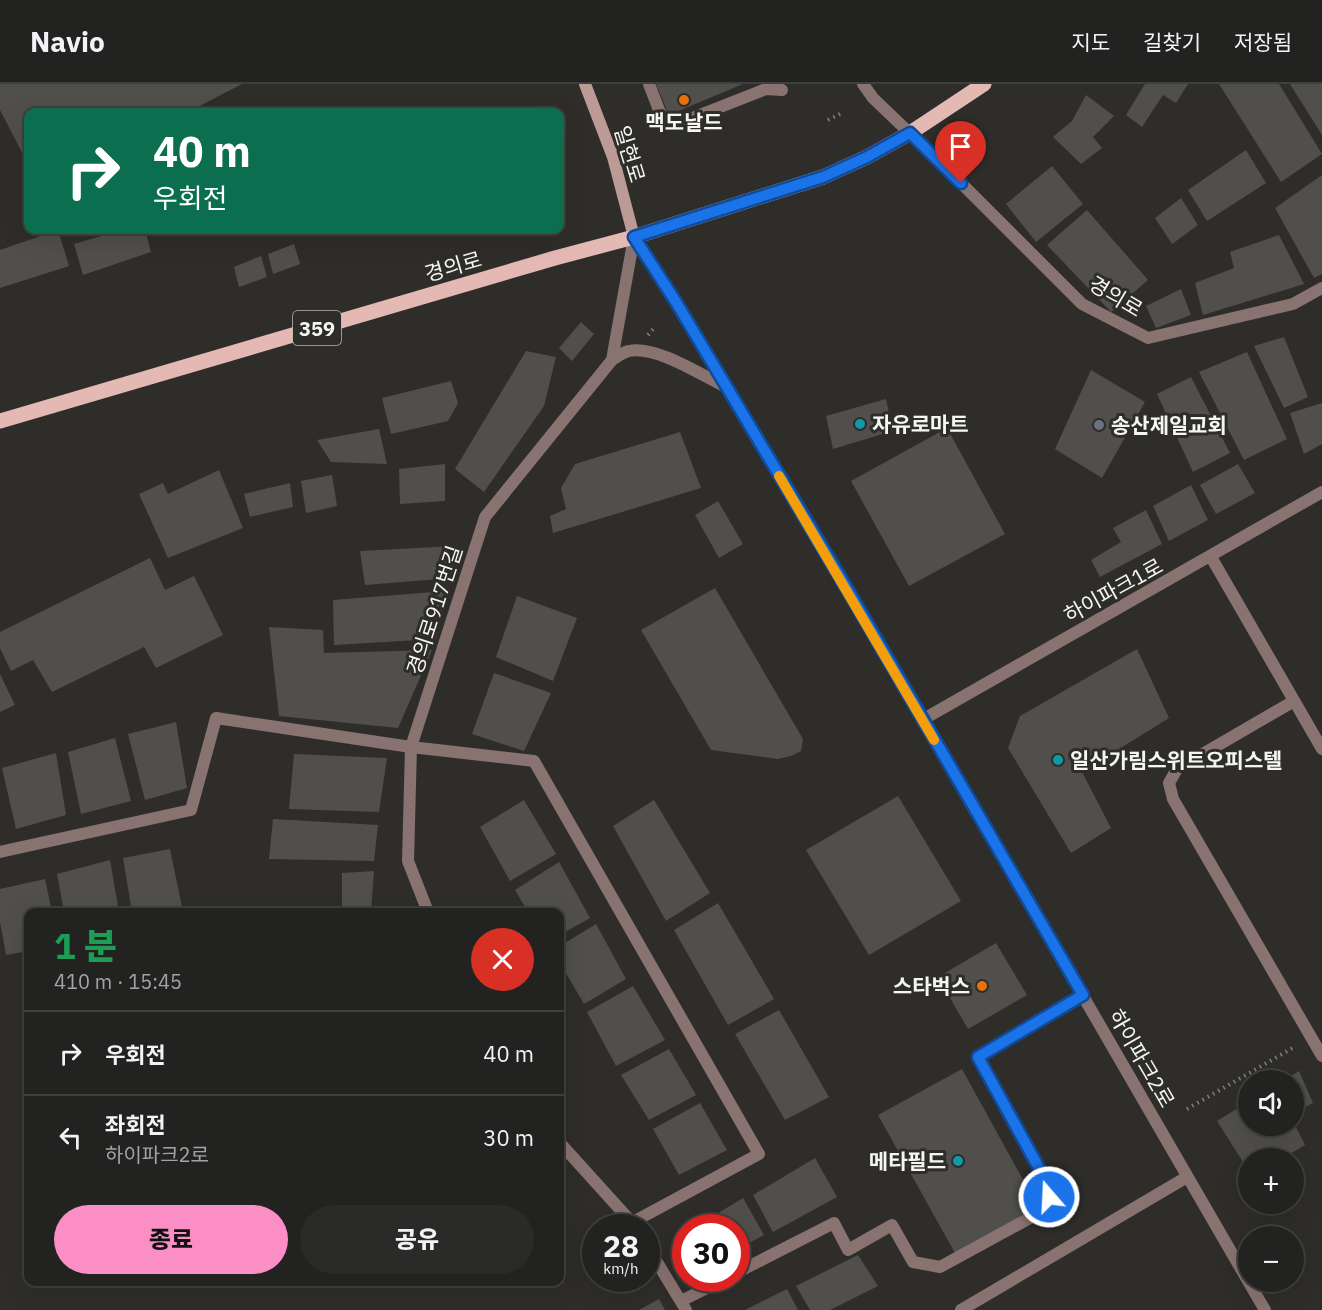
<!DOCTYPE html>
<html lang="ko">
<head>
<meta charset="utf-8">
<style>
  :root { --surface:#222220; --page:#2a2a29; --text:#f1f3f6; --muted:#a2a4a5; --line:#3f3f3e; --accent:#fb8fc5 }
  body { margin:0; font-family:"IBM Plex Sans","Noto Sans KR",sans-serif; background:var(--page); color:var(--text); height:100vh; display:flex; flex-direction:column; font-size:22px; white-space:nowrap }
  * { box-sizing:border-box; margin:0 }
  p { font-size:20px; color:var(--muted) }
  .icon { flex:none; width:33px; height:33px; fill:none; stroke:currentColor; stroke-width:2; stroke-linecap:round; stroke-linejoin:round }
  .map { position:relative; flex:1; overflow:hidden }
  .panel { position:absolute; left:24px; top:824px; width:540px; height:378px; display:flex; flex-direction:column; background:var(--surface); border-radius:12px; box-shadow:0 6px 24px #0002,0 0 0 2px var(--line) }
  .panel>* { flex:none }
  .banner { position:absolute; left:24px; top:24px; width:540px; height:126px; border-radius:12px; box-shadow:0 6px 24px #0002,0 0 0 2px var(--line); background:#0b6e4f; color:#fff; overflow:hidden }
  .tools { position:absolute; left:1238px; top:986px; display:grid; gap:12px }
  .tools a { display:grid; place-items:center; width:66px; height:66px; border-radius:50%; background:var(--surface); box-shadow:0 6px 24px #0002,0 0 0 2px var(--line); font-size:30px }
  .speed { position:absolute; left:582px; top:1130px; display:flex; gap:12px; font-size:30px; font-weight:700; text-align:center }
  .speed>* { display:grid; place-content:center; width:78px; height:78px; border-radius:50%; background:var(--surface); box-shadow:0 6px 24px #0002,0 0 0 2px var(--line); line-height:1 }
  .speed small { font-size:15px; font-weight:400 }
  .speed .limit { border:9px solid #d22; background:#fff; color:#111 }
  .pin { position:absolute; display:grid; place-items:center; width:51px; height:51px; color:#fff; margin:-62px -26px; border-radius:50% 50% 50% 0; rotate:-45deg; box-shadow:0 0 6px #0007 }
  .pin .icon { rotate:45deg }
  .me { position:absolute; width:66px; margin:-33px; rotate:341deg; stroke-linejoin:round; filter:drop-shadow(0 0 4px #0008) }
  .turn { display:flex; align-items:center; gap:21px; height:126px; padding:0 30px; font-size:27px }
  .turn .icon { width:78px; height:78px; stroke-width:2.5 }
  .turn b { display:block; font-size:42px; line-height:51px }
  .round { display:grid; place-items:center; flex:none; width:63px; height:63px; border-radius:32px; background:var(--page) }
  .summary { display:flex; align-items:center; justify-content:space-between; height:102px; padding:0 30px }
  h1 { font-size:36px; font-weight:800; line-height:45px; color:#1e9e55 }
  .action { display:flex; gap:12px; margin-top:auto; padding:12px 30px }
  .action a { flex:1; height:69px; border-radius:36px; background:var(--accent); color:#111; font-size:24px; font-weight:800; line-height:69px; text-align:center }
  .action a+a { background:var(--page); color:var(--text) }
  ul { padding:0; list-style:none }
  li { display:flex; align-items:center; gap:18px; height:84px; padding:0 30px; border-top:2px solid var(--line) }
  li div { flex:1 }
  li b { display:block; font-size:22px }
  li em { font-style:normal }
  header { display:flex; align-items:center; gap:36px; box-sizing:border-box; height:84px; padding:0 30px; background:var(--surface); border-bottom:2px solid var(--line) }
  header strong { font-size:28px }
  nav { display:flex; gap:33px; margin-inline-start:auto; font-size:21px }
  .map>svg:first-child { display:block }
  .building { fill:#504f4c }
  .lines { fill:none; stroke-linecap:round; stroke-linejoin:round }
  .path { stroke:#80807d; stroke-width:4; stroke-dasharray:1.5 4.5; stroke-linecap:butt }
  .service { stroke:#887370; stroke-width:12 }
  .minor { stroke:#887370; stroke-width:12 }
  .tertiary { stroke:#887370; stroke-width:12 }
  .secondary { stroke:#bc9a96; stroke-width:12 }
  .primary { stroke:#e4b9b3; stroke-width:15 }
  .route-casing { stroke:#114b97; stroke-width:15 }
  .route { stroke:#1a73e8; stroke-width:10 }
  .slow { stroke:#f59e0b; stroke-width:10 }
  .food-dot { fill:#e8710a; stroke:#2e2d2a; stroke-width:2 }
  .culture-dot { fill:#0f9aa8; stroke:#2e2d2a; stroke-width:2 }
  .worship-dot { fill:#6b7280; stroke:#2e2d2a; stroke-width:2 }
  .labels { text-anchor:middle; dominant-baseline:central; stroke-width:6; stroke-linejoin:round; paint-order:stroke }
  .shield { fill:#2e2d2a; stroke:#b9b9b7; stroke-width:1.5 }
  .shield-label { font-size:20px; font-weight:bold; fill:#f5f5f3 }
  .poi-label { font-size:21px; font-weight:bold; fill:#f5f5f3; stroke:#2e2d2a; text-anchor:start }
  .street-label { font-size:21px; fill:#f5f5f3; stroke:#2e2d2a }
</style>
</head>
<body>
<header>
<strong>Navio</strong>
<nav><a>지도</a><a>길찾기</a><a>저장됨</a></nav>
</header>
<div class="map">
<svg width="1322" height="1226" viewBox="0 0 1322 1226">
  <rect width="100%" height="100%" fill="#2e2d2a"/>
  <!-- building -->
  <path class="building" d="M0 0H242L188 28H28V80L0 26Z
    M656 0H743L669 31Z
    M1145 0H1188L1176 19 1163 11 1142 43 1126 31Z
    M1219 0H1279L1322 70 1281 98Z
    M1290 0H1322V51Z
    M1086 11 1114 32 1093 53 1102 64 1081 80 1053 53 1072 37Z
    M1246 66 1266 99 1207 137 1188 106Z
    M1052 82 1083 120 1036 158 1006 120Z
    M1322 91V190L1314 194 1275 124Z
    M1181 114 1198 141 1172 160 1155 134Z
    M1087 126 1148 196 1111 228 1047 161Z
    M58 146 69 182 0 204V166Z
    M122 146H145L151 168 83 191 74 160Z
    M1279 151 1304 200 1203 231 1195 199 1234 184 1230 168Z
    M294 160 300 180 273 190 268 170Z
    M261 172 267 193 239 203 234 183Z
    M1181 205 1191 231 1156 244 1146 222Z
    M581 238 594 250 572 277 559 264Z
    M1284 253 1308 313 1284 324 1254 262Z
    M526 267 556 273 544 322 484 408 455 385Z
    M1247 268 1287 355 1244 376 1199 288Z
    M1091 286 1145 318 1102 394 1055 365Z
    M1191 293 1230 369 1193 388 1157 310Z
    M451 297 458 319 448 337 391 350 382 314Z
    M886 315 893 347 833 365 826 332Z
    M1322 319V360L1304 370 1290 329Z
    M947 344 1005 450 909 502 851 397Z
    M379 345 387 380 331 378 317 356Z
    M680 348 701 404 553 449 550 432 566 425 561 404 575 380Z
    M445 380V417L400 420 399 385Z
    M1238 380 1255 409 1216 430 1200 401Z
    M219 386 243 444 168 474 139 410 163 399 168 410Z
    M332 391 337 422 306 429 301 397Z
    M290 399 293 423 250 433 244 410Z
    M1191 401 1208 436 1169 457 1153 422Z
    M718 417 743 460 719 474 695 431Z
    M1146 426 1162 460 1100 493 1091 476 1121 458 1113 444Z
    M454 462 452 494 365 501 360 467Z
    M150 474 165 506 194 492 223 551 156 584 144 563 52 608 33 576 11 587 0 564V548Z
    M715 504 803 655 801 667 791 672 778 675 711 666 641 546Z
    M446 507 436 555 334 561 333 516Z
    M517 512 577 534 553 597 496 573Z
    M269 543 323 546 324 569 432 566 398 644 279 632Z
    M1137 565 1169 634 1082 688 1111 744 1071 769 1008 664 1020 632Z
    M494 589 551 609 524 667 472 650Z
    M0 590 15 621 0 628Z
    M176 638 187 704 145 716 128 650Z
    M115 654 131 717 81 730 68 668Z
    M56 669 66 731 16 745 2 684Z
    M294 670 387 674 379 728 289 725Z
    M898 712 961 817 869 871 806 766Z
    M524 716 556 770 510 797 480 743Z
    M654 716 710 809 666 837 613 742Z
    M273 735 378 741 374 777 269 775Z
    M170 765 183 828H132L123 774Z
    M110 776 119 828H64L57 790Z
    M559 778 590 834 560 851V828H528L515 806Z
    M374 787 371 828H342V789Z
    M45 795 52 828H28V867L6 871 0 838V805Z
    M718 819 774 915 728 941 674 846Z
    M596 840 626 895 584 920 560 879V862Z
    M996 859 1027 911 968 945 938 893Z
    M633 902 665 956 616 982 587 928Z
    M779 926 829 1013 785 1036 735 950Z
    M669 965 696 1011 649 1036 621 991Z
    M962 985 1038 1123 955 1169 878 1031Z
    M1299 987 1313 1019 1293 1029V996H1285Z
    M1248 1018V1041H1293V1037L1305 1061 1283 1074H1248V1086L1217 1037Z
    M700 1019 727 1066 679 1091 653 1045Z
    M815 1074 837 1113 773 1148 753 1111Z
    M743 1114 764 1151 736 1166V1143H695Z
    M686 1149V1174L675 1155Z
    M858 1171 878 1202 830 1226H810L796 1202Z
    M787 1205 798 1226H745Z
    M659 1215 665 1226H639Z"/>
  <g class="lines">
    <!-- path -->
    <path class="path" d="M828 36 842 29
      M648 251 656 242
      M1187 1025 1296 962"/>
    <!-- service -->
    <path class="service" d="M649 0 659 26 666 37 677 40 766 5 782 6"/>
    <!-- minor -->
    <path class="minor" d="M863 0 873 14 949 87 1082 220 1148 254 1293 220 1322 204
      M612 276 634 153
      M1211 473 1322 665
      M1294 617 1177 685 1169 699 1173 715 1322 972
      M0 768 191 726 216 634 411 663 534 677 759 1070 633 1138
      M428 828 408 777 411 663 485 433 612 276C617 273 623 268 629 267 656 261 701 291 726 303
      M560 1059 636 1143
      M646 1160 686 1226
      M736 1189 834 1139 848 1166 892 1141 913 1178 940 1183 1039 1129 1049 1113 1045 1095 978 973 1083 911
      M681 1217 727 1194"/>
    <!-- tertiary -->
    <path class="tertiary" d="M634 153 676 218 849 508 1248 1197
      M922 636 1322 408
      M1248 1197 1265 1226
      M961 1226 1187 1093"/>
    <!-- secondary -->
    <path class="secondary" d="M585 0 613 73 634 153"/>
    <!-- primary -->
    <path class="primary" d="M0 337 555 174 634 153 823 93 867 73 910 49 984 0"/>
  </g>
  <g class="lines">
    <defs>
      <path id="route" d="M961 99 910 49 867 73 823 93 634 153 676 218 849 508 1083 911 978 973 1045 1095 1049 1113"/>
    </defs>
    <!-- route casing -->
    <use href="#route" class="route-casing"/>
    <!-- route -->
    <use href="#route" class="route"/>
    <!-- slow -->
    <path class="slow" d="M779 392 934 656"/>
  </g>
  <!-- markers -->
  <g class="food-dot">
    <circle cx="684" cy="16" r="6"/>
    <circle cx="982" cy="902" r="6"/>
  </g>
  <g class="culture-dot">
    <circle cx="860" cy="340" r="6"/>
    <circle cx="1058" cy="676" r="6"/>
    <circle cx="958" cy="1077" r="6"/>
  </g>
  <circle class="worship-dot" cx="1099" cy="341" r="6"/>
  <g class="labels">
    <!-- shield labels -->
    <rect class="shield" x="293" y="227" width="48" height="34" rx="4.5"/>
    <g class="shield-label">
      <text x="317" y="244">359</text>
    </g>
    <!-- poi labels -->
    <g class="poi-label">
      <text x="684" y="38" text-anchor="middle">맥도날드</text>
      <text x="872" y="340">자유로마트</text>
      <text x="1111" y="341">송산제일교회</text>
      <text x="1070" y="676">일산가림스위트오피스텔</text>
      <text x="970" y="902" text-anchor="end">스타벅스</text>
      <text x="946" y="1077" text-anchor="end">메타필드</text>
    </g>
    <!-- street labels -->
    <g class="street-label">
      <text transform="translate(630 70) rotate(73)">일현로</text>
      <text transform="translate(453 182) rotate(-16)">경의로</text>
      <text transform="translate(1116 212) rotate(31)">경의로</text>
      <text transform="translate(1113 506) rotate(-29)">하이파크1로</text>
      <text transform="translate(434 526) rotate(-72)">경의로917번길</text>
      <text transform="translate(1142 974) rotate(60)">하이파크2로</text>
    </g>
  </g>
</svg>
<div class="tools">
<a><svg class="icon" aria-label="sound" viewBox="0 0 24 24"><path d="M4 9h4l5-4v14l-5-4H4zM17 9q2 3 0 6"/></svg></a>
<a>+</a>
<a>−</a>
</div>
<div class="speed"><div>28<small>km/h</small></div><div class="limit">30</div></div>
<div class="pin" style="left:961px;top:99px;background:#d93025"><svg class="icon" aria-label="arrive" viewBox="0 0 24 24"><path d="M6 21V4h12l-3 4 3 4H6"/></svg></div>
<svg class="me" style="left:1049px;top:1113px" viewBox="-20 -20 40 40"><circle r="17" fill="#1a73e8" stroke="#fff" stroke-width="3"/><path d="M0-11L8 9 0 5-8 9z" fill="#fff"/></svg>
<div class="banner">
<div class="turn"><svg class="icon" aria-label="right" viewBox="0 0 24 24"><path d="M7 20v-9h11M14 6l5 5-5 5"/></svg><div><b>40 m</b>우회전</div></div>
</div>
<section class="panel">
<div class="summary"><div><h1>1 분</h1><p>410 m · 15:45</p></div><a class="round" style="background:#d93025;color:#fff"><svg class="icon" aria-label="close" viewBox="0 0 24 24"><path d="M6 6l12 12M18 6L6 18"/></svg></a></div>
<ul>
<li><svg class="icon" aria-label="right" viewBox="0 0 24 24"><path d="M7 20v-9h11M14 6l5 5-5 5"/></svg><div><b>우회전</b></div><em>40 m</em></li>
<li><svg class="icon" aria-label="left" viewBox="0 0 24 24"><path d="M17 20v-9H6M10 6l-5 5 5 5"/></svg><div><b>좌회전</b><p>하이파크2로</p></div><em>30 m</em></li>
</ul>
<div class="action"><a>종료</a><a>공유</a></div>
</section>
</div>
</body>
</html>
